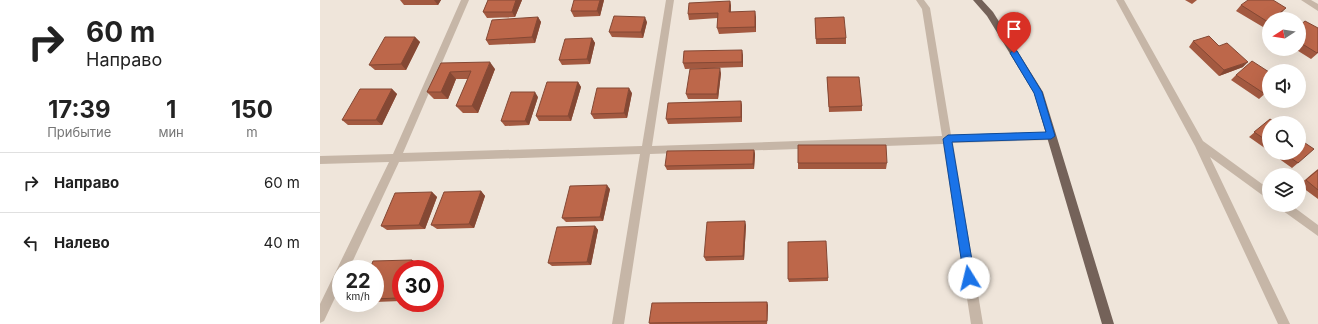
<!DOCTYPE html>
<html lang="ru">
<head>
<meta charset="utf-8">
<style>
  :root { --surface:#fff; --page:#f2f2f2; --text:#222; --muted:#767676; --line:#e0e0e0 }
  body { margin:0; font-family:Inter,sans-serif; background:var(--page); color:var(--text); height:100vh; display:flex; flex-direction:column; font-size:15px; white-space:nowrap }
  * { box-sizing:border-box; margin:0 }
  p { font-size:13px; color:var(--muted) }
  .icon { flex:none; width:22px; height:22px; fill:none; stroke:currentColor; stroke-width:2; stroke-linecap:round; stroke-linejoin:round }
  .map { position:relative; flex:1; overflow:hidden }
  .side { display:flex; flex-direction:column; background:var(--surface); width:320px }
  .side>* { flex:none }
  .guide { background:#fff; color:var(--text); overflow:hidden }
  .needle { width:26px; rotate:258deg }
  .tools { position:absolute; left:942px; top:12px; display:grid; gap:8px }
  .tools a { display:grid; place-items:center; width:44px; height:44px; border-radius:50%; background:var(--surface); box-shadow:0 4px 16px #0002; font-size:20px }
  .speed { position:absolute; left:12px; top:260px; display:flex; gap:8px; font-size:20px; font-weight:700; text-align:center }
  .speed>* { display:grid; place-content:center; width:52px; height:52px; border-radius:50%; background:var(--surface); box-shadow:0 4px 16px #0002; line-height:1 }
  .speed small { font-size:10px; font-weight:400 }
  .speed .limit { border:6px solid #d22; background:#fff; color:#111 }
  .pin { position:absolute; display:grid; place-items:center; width:34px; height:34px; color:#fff; margin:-41px -17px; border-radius:50% 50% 50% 0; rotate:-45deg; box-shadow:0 0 4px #0007 }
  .pin .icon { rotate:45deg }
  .me { position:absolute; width:44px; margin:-22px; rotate:351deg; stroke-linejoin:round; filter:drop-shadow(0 0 3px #0008) }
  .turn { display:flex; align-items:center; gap:14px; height:84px; padding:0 20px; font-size:18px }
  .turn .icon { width:52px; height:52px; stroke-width:2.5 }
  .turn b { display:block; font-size:28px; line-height:34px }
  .eta { display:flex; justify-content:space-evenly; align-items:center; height:68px; text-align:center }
  .eta b { font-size:24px; font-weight:700; line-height:28px }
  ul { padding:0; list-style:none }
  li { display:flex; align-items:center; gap:12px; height:60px; padding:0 20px; border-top:1px solid var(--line) }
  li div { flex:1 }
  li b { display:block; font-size:15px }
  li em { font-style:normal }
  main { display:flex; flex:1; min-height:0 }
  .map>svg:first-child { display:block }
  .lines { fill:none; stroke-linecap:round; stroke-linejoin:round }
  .minor { fill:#c6b6a7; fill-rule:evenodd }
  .major { fill:#746259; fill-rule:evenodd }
  .wall { fill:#a35940 }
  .shaded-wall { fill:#844834 }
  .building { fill:#bd674a; stroke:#844834 }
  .route { fill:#1a73e8; stroke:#114b97 }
</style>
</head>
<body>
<main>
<section class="side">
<div class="guide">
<div class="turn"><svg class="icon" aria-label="right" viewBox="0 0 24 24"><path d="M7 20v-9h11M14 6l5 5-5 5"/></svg><div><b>60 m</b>Направо</div></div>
</div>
<div class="eta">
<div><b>17:39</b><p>Прибытие</p></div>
<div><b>1</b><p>мин</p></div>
<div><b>150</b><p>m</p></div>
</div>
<ul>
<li><svg class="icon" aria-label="right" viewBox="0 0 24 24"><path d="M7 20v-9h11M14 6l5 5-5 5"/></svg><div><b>Направо</b></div><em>60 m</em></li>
<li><svg class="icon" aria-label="left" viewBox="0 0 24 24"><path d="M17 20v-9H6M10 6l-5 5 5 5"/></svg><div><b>Налево</b></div><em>40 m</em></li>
</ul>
</section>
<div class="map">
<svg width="998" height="324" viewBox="0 0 998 324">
  <rect width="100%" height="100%" fill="#efe5da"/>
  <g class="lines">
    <!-- minor -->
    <path class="minor" d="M141 0H149L83 153 322 146 346 0H354L332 146 622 136 602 9 596 0H604L610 8 631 135 731 132 734 133 736 136 734 139 731 140 633 143 663 324H651L623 144 330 154 304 324H292L320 154 79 162 29 269H21V285L4 321 0 323V304L69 162 0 164V156L73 154Z
      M796 0H804L883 141 949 189V200L890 157 970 324H958L875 146Z
      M981 0H991L998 4V11Z
      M958 205H971L998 225V236L959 208Z"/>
    <!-- major -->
    <path class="major" d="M653 0H662L673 12 723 92 794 324H782L714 93 667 16Z"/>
  </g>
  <!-- wall -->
  <path class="wall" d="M80 0H121L118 5H84Z
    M168 0H202L195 17 167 18 163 12Z
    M284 0 280 16 254 17 251 11Z
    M865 0H877L872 4Z
    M410 1 411 6V12L436 17V32L399 34 397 28 398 18 369 20 368 14Z
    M921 5 961 13 943 27 916 11Z
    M218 17 221 22 215 43 169 45 166 40Z
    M495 18 526 38V44H496Z
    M327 22 323 38 292 37 289 32Z
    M979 26 998 53 991 59 975 49H979Z
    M95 37 100 42 86 70H55L49 65Z
    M272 38 275 43 270 64 242 65 239 60Z
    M873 41 923 67 899 76 869 47Z
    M423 55V67L365 69 363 63Z
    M121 63 175 69 158 113H143L136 106 148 79H136L128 99H114L107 92Z
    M401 73 398 99H368L366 94Z
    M916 75 949 90 939 99 911 80Z
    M507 77 542 106V111L509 112Z
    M258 82 261 87 251 121H219L216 116Z
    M72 89 77 94 62 125H28L22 120Z
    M312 93 307 118 274 119 271 114Z
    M218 97 209 125 185 126 181 121Z
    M421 101 422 106V122L348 124 346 119Z
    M950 119 949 123V151L929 137Z
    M434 150 435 154 434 169 347 170 345 166Z
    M951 153H979L978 163 972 168Z
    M478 163H567L566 169H478Z
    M998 169V199L979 185 993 173Z
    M290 189 283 221 246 222 242 218Z
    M161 191 165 196 154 228 117 229 111 225Z
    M112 192 117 197 105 229 67 230 61 226Z
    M426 225 424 260 386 261 384 257Z
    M275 226 278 230 271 265 232 266 228 263Z
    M92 260 99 264 97 269H81V301L55 302V269Z
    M508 278V281L469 282 468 279Z
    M448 305 447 324H330L329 323Z"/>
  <!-- shaded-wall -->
  <path class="shaded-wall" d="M114 0H121L118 5Z
    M196 0H202L195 17 192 12Z
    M280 0H284L280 16 277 11Z
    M410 1 411 6 410 18 409 12Z
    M966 8 961 13 954 19H952Z
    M435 11 436 17V32L435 27Z
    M218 17 221 22 215 43 212 37Z
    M325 17 327 22 323 38 321 32Z
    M95 37 100 42 86 70 81 64Z
    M272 38 275 43 270 64 267 59Z
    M422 50 423 55V67L422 62Z
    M170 62 175 69 158 113 152 106Z
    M928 62 923 67 899 76 904 70Z
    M400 68 401 73 398 99 397 94Z
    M130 72 136 79 128 99 121 92Z
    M258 82 261 87 251 121 248 116Z
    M309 88 312 93 307 118 304 113Z
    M72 89 77 94 62 125 56 120Z
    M215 92 218 97 209 125 205 121Z
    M421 101 422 106V122L421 117Z
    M434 150 435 154 434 169 433 164Z
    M287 185 290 189 283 221 280 217Z
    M161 191 165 196 154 228 149 224Z
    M112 192 117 197 105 229 99 225Z
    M425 221 426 225 424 260 423 256Z
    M275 226 278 230 271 265 267 262Z
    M92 260 99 264 97 269H89Z
    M81 289V300L77 298Z
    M447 302 448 305 447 324Z"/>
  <!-- building -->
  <path class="building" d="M168 0H196L192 12H163Z
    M254 0H280L277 11H251Z
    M928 0H953L966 8 952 19H949V21L948 22 921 5Z
    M410 1 409 12 435 11V27L397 28 398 13 368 14 369 3Z
    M294 16 325 17 321 32H289Z
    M218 17 212 37 166 40 172 20Z
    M524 17 526 38 496 39 495 18Z
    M985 21 998 28V52L997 53 979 42V26Z
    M889 36 899 46 907 43 928 62 904 70 873 41Z
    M65 37H95L81 64 49 65Z
    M272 38 267 59 239 60 245 39Z
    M422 50V62L363 63 364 51Z
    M932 61 949 72V90L945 94 916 75Z
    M170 62 152 106H136L151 71 130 72 121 92H107L121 63Z
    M400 68 397 94H366L370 69Z
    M507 77H539L542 106 509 107Z
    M227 82H258L248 116H216Z
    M277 88H309L304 113 271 114Z
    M40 89H72L56 120H22Z
    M191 92H215L205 121H181Z
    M421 101V117L346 119 348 103Z
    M950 119 956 123H949V142L934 132Z
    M979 139 994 149 978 163 964 153H979Z
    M478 145H566L567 163H478Z
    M434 150 433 164 345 166 347 151Z
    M998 170V190L986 180Z
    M287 185 280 217 242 218 250 186Z
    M161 191 149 224 111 225 124 192Z
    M112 192 99 225 61 226 75 193Z
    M425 221 423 256 384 257 387 222Z
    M275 226 267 262 228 263 237 227Z
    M506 241 508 278 468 279V242Z
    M92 260 89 269H81V289L77 298 55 299V269H50L53 261Z
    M447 302V321L329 323 332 303Z"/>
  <!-- route -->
  <path class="route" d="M694 50 697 51 722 92 735 136 731 139 632 142 655 278 653 281 649 283 646 281 644 278 623 139 628 135 726 132 714 93 690 53Z"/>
</svg>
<div class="tools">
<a><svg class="needle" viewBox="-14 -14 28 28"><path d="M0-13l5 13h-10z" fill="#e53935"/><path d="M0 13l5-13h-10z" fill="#767676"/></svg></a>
<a><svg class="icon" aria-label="sound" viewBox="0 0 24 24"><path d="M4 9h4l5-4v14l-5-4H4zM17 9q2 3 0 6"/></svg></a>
<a><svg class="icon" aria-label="search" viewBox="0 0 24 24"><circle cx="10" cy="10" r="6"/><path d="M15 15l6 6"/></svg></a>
<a><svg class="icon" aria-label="layers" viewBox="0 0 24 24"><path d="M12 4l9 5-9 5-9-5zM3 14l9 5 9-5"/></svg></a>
</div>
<div class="speed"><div>22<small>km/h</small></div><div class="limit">30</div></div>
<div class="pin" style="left:694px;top:53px;background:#d93025"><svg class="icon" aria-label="arrive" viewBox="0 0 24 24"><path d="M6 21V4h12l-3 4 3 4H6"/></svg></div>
<svg class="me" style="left:649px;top:278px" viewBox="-20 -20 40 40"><circle r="19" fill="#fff"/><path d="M0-13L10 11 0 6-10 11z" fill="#1a73e8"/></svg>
</div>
</main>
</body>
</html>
